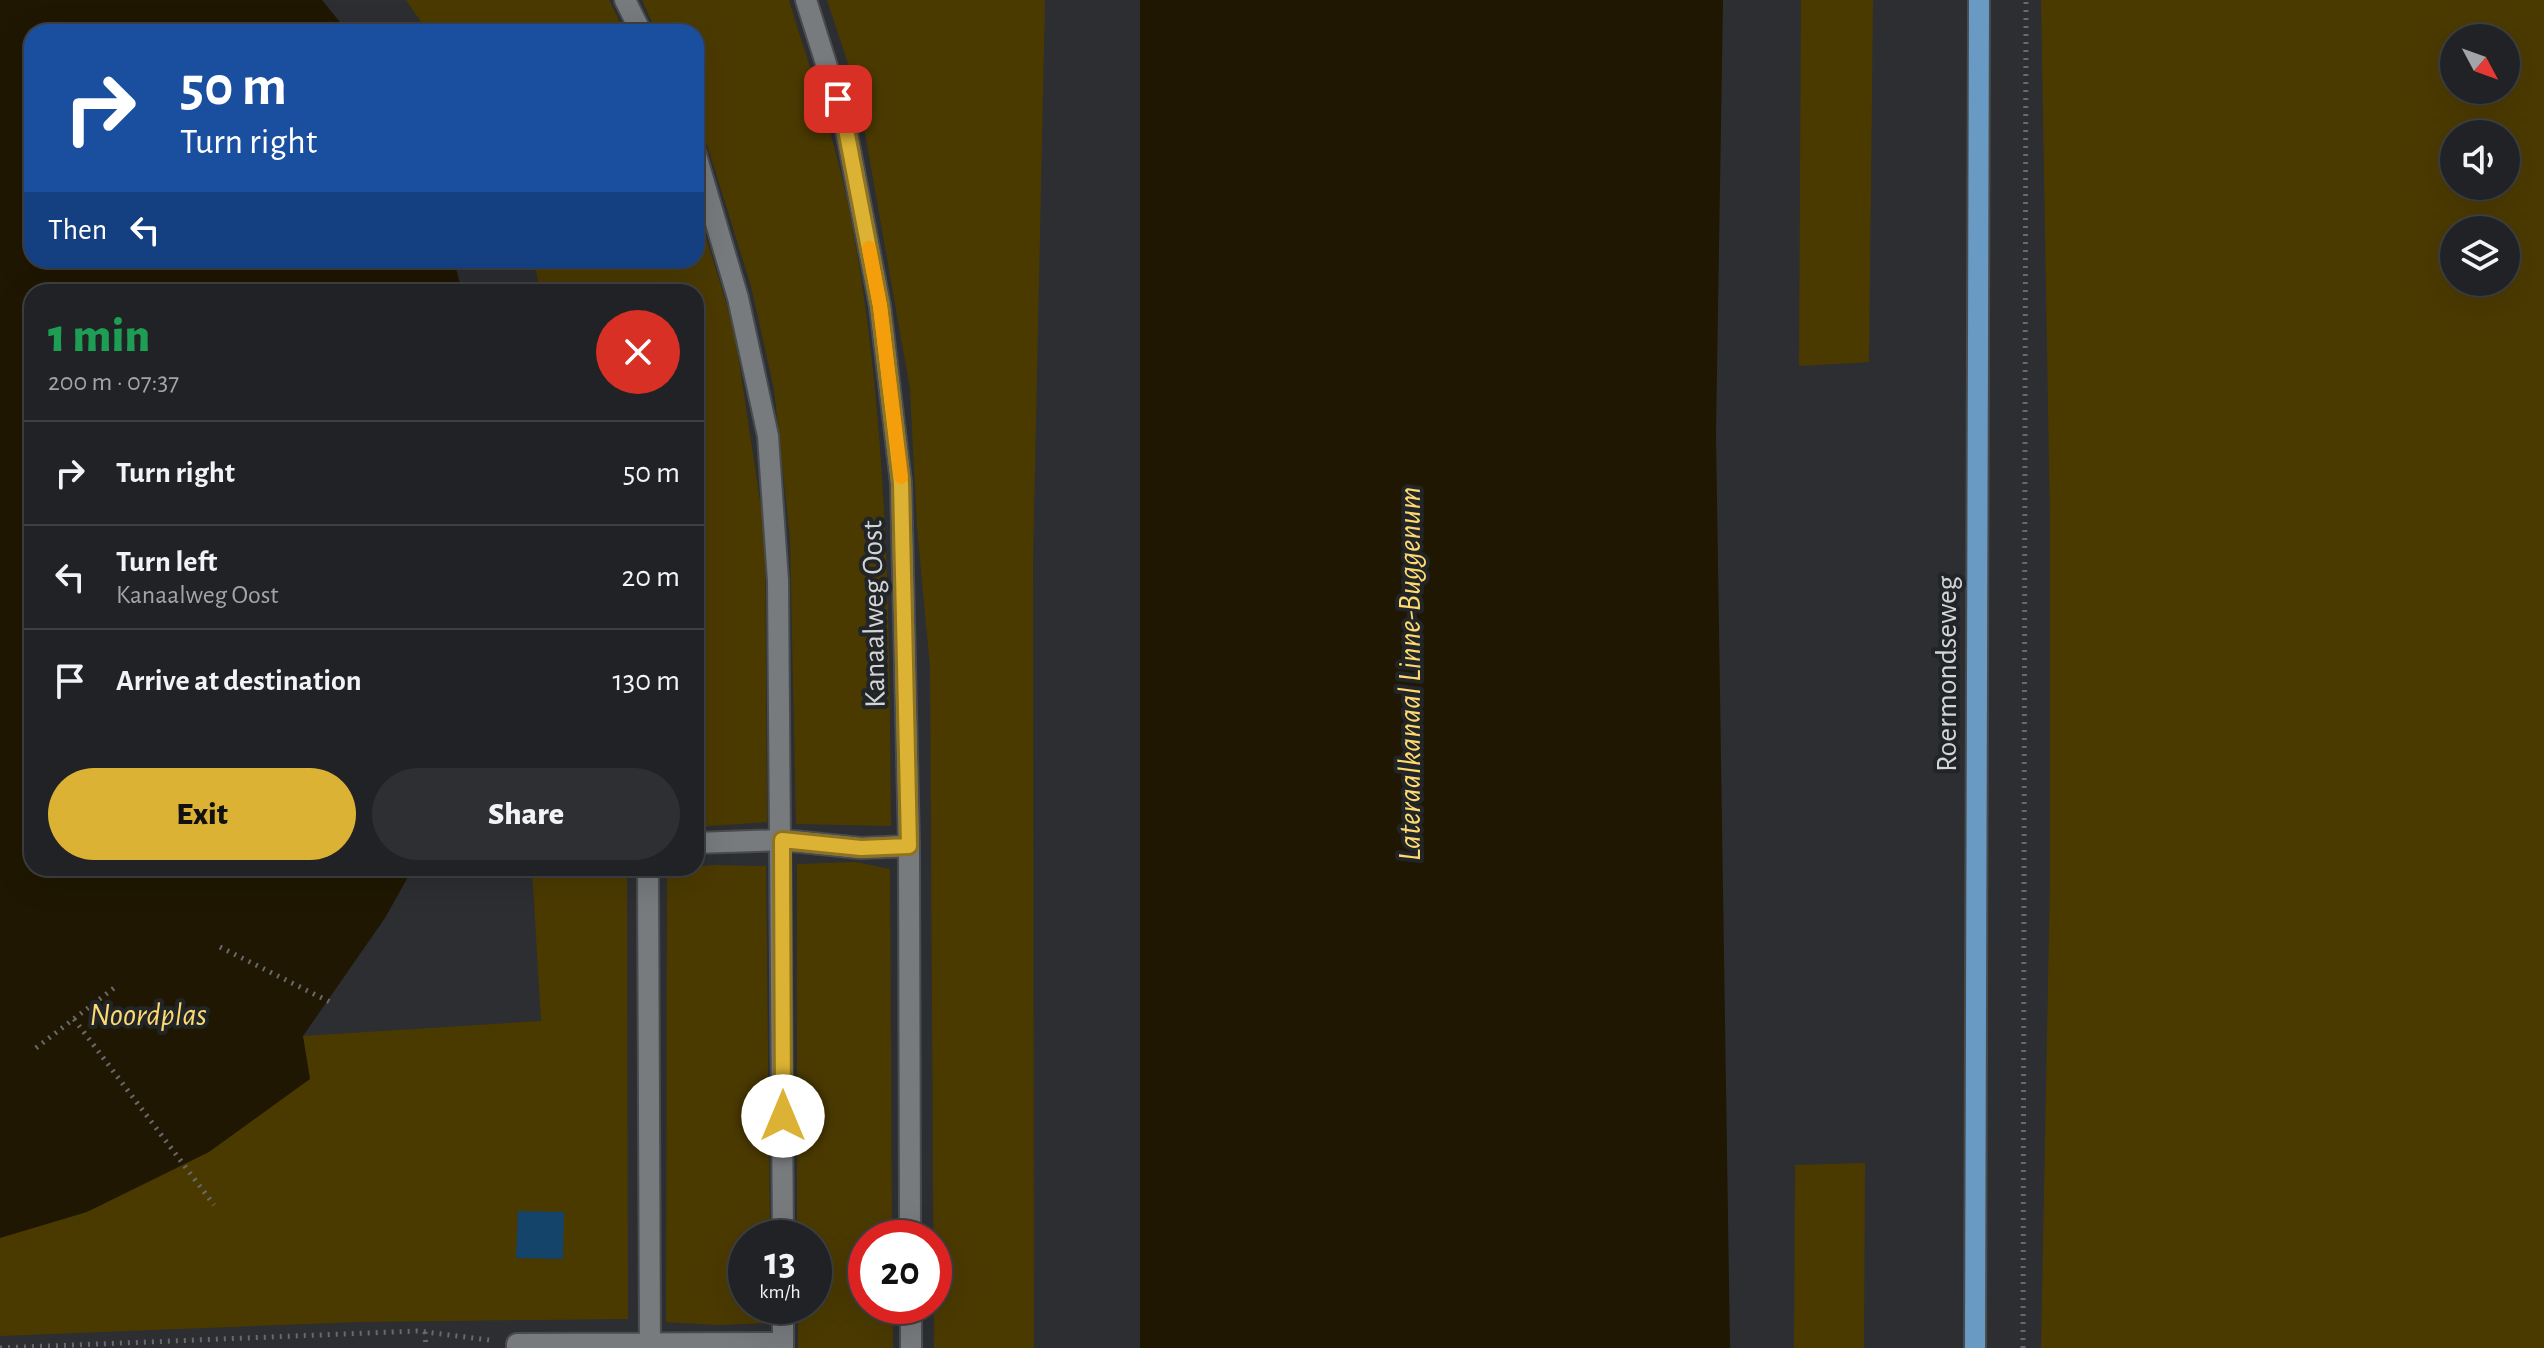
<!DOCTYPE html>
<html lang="en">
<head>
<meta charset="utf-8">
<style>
  :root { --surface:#212225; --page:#2d2f32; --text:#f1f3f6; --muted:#a2a4a7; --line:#3e3f42; --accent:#dbb233 }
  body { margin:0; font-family:"Alegreya Sans",sans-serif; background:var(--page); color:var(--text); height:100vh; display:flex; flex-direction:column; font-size:30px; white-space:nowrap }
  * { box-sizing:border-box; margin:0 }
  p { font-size:26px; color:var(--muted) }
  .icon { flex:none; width:44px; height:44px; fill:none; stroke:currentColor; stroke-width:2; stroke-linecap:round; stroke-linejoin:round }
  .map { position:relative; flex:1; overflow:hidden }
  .details { position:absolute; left:24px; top:284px; width:680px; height:592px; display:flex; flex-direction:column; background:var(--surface); border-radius:24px; box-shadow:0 8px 32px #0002,0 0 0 2px var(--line) }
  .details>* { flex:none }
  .top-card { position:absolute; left:24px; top:24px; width:680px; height:244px; border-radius:24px; box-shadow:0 8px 32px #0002,0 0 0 2px var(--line); background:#1a4fa0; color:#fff; overflow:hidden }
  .needle { width:52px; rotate:131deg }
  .controls { position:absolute; left:2440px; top:24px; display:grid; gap:16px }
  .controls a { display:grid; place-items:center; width:80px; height:80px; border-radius:50%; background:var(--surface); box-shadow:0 8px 32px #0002,0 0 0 2px var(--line); font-size:40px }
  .speed { position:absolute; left:728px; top:1220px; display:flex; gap:16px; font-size:40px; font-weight:700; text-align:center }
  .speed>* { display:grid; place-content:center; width:104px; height:104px; border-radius:50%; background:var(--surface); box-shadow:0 8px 32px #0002,0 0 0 2px var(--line); line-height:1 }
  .speed small { font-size:20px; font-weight:400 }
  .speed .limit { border:12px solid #d22; background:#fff; color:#111 }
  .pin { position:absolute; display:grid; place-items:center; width:68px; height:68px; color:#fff; margin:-34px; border-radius:16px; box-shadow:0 4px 12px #0006 }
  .me { position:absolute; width:88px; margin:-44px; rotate:0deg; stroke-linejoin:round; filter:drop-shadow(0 0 6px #0008) }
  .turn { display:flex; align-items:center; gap:28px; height:168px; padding:0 24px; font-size:36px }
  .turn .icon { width:104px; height:104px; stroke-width:2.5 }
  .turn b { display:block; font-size:56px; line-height:68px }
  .then { display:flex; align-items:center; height:76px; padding:0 24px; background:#0003; gap:16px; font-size:30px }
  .round { display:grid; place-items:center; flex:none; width:84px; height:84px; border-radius:42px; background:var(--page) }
  .head { display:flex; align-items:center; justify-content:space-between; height:136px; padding:0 24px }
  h1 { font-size:48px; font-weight:800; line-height:60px; color:#1e9e55 }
  .button { display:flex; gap:16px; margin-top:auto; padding:16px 24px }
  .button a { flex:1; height:92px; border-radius:48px; background:var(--accent); color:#111; font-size:32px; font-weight:800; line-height:92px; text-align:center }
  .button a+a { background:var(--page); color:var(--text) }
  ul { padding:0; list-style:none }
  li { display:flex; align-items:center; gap:24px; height:104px; padding:0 24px; border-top:2px solid var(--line) }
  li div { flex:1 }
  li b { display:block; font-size:30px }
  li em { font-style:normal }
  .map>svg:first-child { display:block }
  .green { fill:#4b3a00; fill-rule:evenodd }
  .water { fill:#1f1701 }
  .building { fill:#144469 }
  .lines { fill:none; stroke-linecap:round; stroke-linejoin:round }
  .minor-casing { stroke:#494c4e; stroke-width:24 }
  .major-casing { stroke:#494c4e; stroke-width:24 }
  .path { stroke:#68696c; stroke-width:5; stroke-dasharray:2 6; stroke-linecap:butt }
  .minor { stroke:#787b7e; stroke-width:20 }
  .major { stroke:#689ac3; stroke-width:20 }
  .route-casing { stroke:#8e7421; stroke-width:20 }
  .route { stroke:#dbb233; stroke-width:14 }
  .slow { stroke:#f59e0b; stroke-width:14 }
  .labels { text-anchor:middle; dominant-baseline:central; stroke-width:8; stroke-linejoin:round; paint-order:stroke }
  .street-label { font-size:30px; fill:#d3d4d6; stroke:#222527 }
  .water-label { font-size:32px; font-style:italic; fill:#fed96f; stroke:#222527 }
</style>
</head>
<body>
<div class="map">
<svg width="2544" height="1348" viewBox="0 0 2544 1348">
  <rect width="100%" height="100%" fill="#2c2e31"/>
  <!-- green -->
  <path class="green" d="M406 0H609L625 32H428Z
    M642 0H789C809 67 834 135 848 204 889 409 889 619 891 826L796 824 790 538 774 389 751 286 708 148 696 121V32H656Z
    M827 0H1045L1033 561 1034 1348H934L930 667 917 527 910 389 862 116 846 57Z
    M1801 0H1873L1869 362 1799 366Z
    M2041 0H2544V1348H2041L2050 881V520ZM2454 38H2506V90H2454ZM2454 134H2506V186H2454ZM2454 230H2506V282H2454Z
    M696 205 734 328 765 534 767 822 696 827V292H540L534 260H696Z
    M855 862 890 869 892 1238H866V1306H893V1348H798V1306H814V1238H797V864Z
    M714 865 766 866 770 1238H746V1306H771V1323L718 1325 666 1322 667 869Z
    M532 868H627L628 1319 357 1322 0 1336V1238L303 1036 541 1021Z
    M1865 1163 1864 1348H1794L1795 1165Z"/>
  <!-- water -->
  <path class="water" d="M0 0H322L348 32H32V260H454L462 292H32V868H413L385 918 303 1036 310 1079 209 1152 87 1212 0 1238Z
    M1140 0H1723L1716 434 1730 1348H1140Z"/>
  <!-- building -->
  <path class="building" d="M518 1211 564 1212 563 1259 516 1258Z"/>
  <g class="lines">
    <defs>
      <path id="minor" d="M625 0 641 32
        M806 0 845 124 880 306 901 483 909 846 910 1238
        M696 155 738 298 768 436 778 581 783 1238
        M696 843 782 840 861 848 909 846
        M648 868 650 1348
        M783 1306V1348
        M911 1306V1348
        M517 1348V1344L783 1343"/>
      <path id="major" d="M1975 1348 1979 0"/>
    </defs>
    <!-- minor casing -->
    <use href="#minor" class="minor-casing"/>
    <!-- major casing -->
    <use href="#major" class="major-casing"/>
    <!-- path -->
    <path class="path" d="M220 947 332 1003
      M74 1019 214 1205
      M36 1048 114 988
      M425 1332 426 1348
      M0 1348 417 1331 490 1340
      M2023 1348 2026 0"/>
    <!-- minor -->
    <use href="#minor" class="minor"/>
    <!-- major -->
    <use href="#major" class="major"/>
  </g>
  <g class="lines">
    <defs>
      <path id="route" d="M783 1116 782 840 861 848 909 846 901 483 880 306 845 124 838 99"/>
    </defs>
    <!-- route casing -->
    <use href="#route" class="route-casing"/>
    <!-- route -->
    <use href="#route" class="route"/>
    <!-- slow -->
    <path class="slow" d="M869 248 880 306 901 477"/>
  </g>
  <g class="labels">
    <!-- street labels -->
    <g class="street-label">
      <text transform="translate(874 614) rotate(-91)">Kanaalweg Oost</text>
      <text transform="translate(1947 674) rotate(-90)">Roermondseweg</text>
    </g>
    <!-- water labels -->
    <g class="water-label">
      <text transform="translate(1410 674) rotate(-90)">Lateraalkanaal Linne-Buggenum</text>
      <text x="148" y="1015">Noordplas</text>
    </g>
  </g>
</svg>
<div class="controls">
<a><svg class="needle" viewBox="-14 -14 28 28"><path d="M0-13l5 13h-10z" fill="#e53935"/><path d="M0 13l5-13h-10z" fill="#a2a4a7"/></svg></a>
<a><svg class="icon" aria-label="sound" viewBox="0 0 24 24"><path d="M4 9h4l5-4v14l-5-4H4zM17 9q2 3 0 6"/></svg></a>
<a><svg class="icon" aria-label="layers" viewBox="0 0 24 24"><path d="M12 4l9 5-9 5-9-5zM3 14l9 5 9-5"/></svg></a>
</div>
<div class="speed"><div>13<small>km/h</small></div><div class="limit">20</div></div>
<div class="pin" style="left:838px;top:99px;background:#d93025"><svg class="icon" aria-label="arrive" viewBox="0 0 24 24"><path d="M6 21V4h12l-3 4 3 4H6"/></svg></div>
<svg class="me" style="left:783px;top:1116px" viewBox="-20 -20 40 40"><circle r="19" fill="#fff"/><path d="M0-13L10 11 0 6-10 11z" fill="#dbb233"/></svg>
<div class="top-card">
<div class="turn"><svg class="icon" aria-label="right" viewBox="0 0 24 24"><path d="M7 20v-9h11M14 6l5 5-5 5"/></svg><div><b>50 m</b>Turn right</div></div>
<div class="then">Then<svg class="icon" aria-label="left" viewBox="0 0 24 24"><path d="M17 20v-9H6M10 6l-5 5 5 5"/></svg></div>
</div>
<section class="details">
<div class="head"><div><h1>1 min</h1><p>200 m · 07:37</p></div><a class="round" style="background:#d93025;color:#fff"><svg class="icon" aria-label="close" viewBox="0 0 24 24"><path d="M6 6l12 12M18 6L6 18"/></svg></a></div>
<ul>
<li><svg class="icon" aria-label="right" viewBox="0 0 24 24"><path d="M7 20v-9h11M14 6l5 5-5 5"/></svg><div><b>Turn right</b></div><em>50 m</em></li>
<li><svg class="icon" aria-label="left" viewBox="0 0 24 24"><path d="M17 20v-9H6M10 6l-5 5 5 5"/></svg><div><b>Turn left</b><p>Kanaalweg Oost</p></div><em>20 m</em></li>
<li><svg class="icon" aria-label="arrive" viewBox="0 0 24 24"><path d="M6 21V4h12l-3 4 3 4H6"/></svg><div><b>Arrive at destination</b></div><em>130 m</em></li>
</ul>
<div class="button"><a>Exit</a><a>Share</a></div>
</section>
</div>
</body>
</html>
